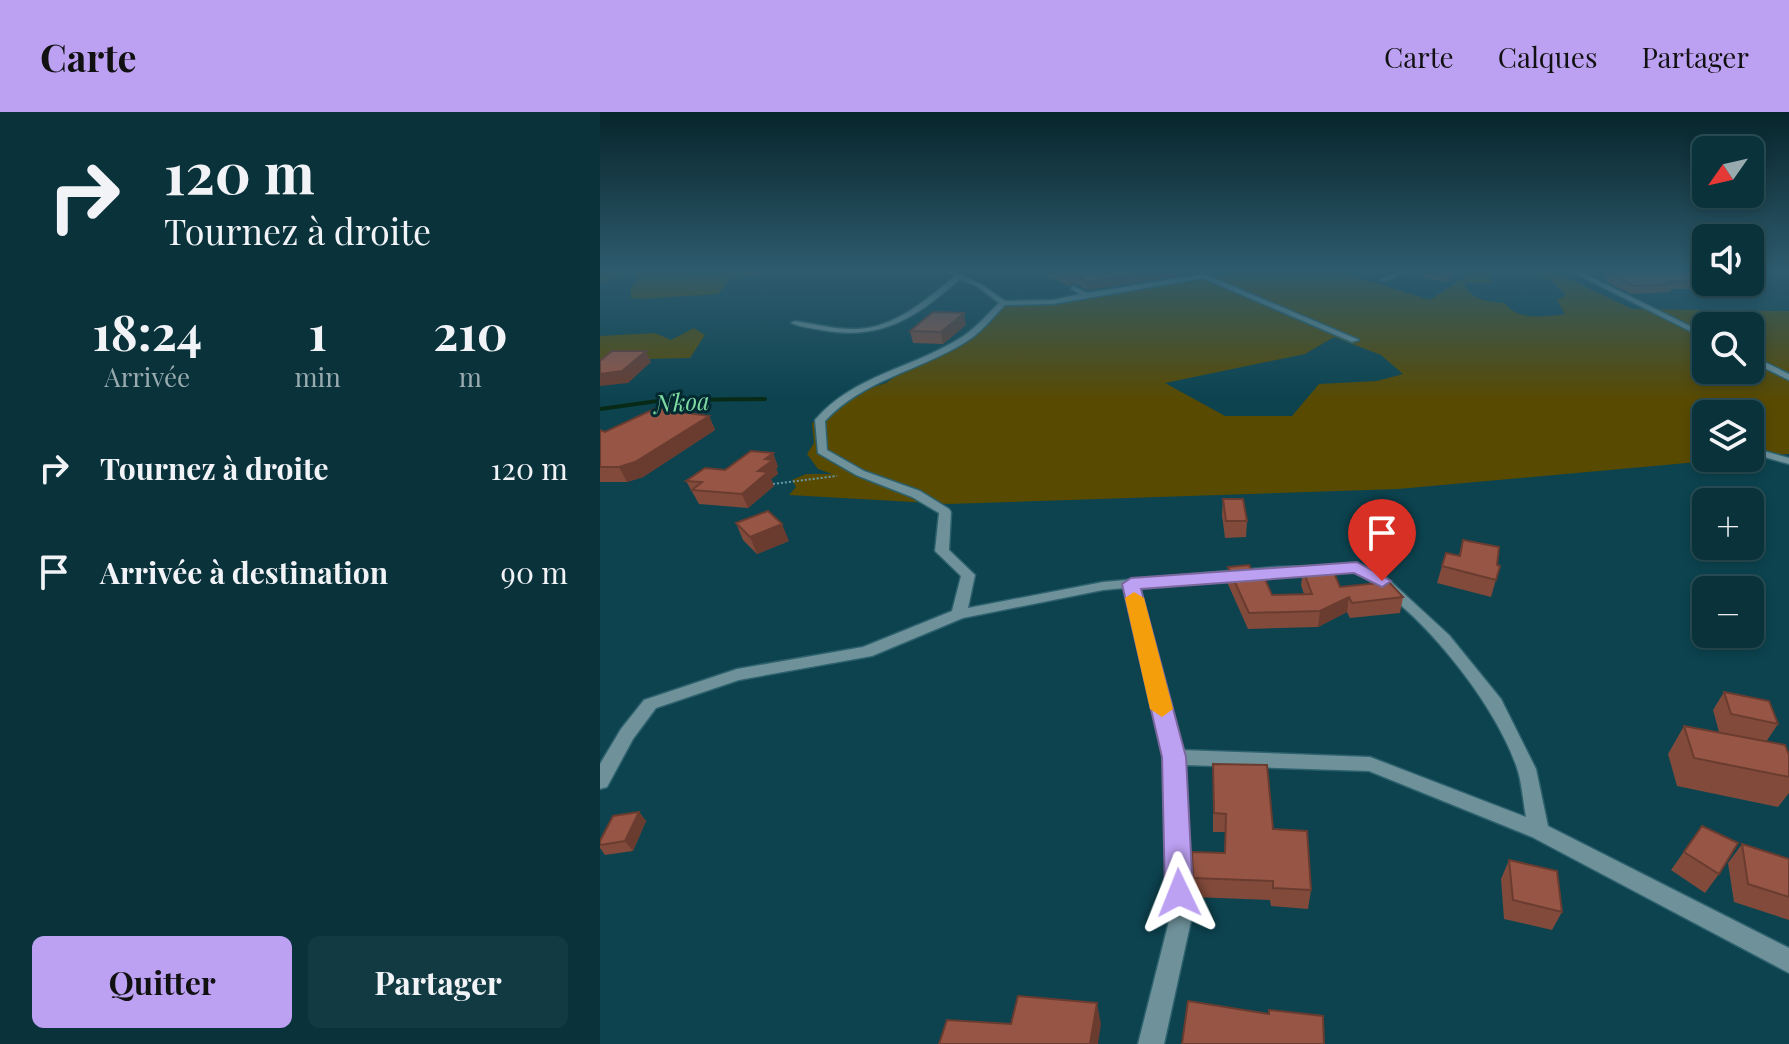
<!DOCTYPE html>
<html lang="fr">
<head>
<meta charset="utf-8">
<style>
  :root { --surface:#09323b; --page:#123a42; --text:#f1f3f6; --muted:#99aaaf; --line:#294d55; --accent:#bca0f2 }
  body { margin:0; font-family:"Playfair Display",serif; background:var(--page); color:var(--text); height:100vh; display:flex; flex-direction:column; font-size:30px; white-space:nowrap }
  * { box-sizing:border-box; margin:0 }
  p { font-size:26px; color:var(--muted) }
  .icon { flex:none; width:44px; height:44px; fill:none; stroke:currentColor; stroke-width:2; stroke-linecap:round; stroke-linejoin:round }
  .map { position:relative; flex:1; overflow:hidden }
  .sheet { display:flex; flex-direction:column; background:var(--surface); width:600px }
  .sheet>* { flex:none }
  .hud { background:#09323b; color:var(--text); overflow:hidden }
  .needle { width:52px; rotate:236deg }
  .tools { position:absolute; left:1092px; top:24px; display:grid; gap:16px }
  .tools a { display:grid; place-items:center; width:72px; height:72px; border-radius:12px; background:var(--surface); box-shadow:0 4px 12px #0003,0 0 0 2px var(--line); font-size:40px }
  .pin { position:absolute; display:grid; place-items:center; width:68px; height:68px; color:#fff; margin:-82px -34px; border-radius:50% 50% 50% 0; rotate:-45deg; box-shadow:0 0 8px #0007 }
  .pin .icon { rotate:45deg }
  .me { position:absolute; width:88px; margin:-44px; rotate:358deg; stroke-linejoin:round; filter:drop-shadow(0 0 6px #0008) }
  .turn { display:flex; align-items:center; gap:28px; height:168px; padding:0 32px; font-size:36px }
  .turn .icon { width:104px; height:104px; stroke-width:2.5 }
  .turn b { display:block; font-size:56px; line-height:68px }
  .eta { display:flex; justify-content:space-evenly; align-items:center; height:136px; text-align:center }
  .eta b { font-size:48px; font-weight:700; line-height:56px }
  .cta { display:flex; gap:16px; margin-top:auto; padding:16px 32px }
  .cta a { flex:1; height:92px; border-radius:12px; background:var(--accent); color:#111; font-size:32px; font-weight:700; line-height:92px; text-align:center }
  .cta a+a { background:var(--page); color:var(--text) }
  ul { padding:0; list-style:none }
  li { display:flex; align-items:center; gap:24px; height:104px; padding:0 32px }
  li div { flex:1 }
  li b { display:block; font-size:30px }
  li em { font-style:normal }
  header { display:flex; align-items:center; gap:48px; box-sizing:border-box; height:112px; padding:0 40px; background:var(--accent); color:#111 }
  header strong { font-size:38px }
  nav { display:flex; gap:44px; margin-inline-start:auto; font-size:28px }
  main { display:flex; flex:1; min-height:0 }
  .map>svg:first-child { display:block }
  .green { fill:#594a01; fill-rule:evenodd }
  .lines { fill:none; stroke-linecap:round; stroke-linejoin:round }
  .stream { stroke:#072a16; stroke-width:4 }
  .minor-casing { stroke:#2c616d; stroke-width:3 }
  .path { stroke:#6899a5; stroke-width:2; stroke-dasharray:2 2; stroke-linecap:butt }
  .minor { fill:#6e919a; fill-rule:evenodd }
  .wall { fill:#824a3b }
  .shaded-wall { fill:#6a3c30 }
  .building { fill:#975645; stroke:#6a3c30; stroke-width:2 }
  .route { fill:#bca0f2; stroke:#7a689d; stroke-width:2 }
  .slow { fill:#f59e0b }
  .labels { text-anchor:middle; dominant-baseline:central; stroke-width:6; stroke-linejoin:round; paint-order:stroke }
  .far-water-label { font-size:24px; font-style:italic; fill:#7fdba1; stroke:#002931 }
</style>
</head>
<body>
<header>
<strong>Carte</strong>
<nav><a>Carte</a><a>Calques</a><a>Partager</a></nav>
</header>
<main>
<section class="sheet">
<div class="hud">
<div class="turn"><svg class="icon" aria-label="right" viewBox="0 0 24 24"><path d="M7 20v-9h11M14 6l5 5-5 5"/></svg><div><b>120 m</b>Tournez à droite</div></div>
</div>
<div class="eta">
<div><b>18:24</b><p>Arrivée</p></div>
<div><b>1</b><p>min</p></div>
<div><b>210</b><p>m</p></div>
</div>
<ul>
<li><svg class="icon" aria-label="right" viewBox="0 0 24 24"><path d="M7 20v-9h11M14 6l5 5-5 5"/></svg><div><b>Tournez à droite</b></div><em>120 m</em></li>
<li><svg class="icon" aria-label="arrive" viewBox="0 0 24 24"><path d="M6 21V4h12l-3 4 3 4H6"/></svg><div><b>Arrivée à destination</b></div><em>90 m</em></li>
</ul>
<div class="cta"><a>Quitter</a><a>Partager</a></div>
</section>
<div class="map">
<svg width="1189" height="932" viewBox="0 0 1189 932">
  <rect width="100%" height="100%" fill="#0c434f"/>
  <!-- green -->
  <path class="green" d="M0 158H199L138 165 129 168 118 182 40 187 31 186V176L38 167 35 161 0 170Z
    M646 158H734L830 188 875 158H894L889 161 891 171H864C870 188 888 190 905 191 916 209 945 205 965 202L957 188 966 183 952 169 919 158H950L1032 197 1189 199V342L1150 345V302H1106V346H1142L798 377 349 392 189 383 196 375 192 368 206 362H232L218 357 207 342 214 331 212 311 264 278 286 271 321 247 391 211 400 191 505 184ZM1106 214H1150V258H1106ZM734 225 781 243 803 262 777 269 719 272 692 304H625L565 271 705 242Z
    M94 216 105 223 90 246 0 248V224L55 221 71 228Z"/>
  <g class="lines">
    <!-- stream -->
    <path class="stream" d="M0 297 65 288 165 287"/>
    <defs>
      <path id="minor" d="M343 158H352L382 173 405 189 453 188 480 182 471 177 473 174 487 181 604 162 759 228 752 230 603 166 453 192 405 193C392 206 381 221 364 231 318 259 263 268 225 309L227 338 264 359 320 379 349 397 351 400 349 438 375 463 368 496 503 470 674 455 762 453 787 466 849 523 901 587 936 657 948 714 1189 836V861L932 725 769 659 584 653 591 809 564 932H538L569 809 565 645 525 476 503 478 363 506 272 544 139 568 56 596 33 627 7 675 0 677V652L21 617 44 588 137 557 263 535 352 499 361 464 335 439 339 401 312 385 256 363 218 341 215 308C253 263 314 256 362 225 376 216 387 203 399 191L378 175 360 167C316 206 281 229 221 218 211 216 200 215 191 211L195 209C215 212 236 218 257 217 294 216 328 187 355 164ZM755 460C817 493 895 590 917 656 922 671 923 689 926 705L770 645 581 638 539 475 674 463Z
        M803 158H813L785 169 780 168Z
        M968 158H977L1106 222V227Z
        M1150 243 1189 262V268L1150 249Z
        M1106 322V329L1099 325 1100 323Z
        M1150 335 1189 346V352L1150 341Z"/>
    </defs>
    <!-- minor casing -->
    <use href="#minor" class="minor-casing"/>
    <!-- path -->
    <path class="path" d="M173 372 237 364"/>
    <!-- minor -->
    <use href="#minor" class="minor"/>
  </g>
  <!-- wall -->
  <path class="wall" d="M434 158H620L487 178 474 171 469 174Z
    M824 158H867L864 162 856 163 848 170 822 166Z
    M1049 158H1092L1106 165V170H1116L1113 177H1072L1070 180 1031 182 1005 169 1008 161 1049 162Z
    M366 213 343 232 313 231 310 219Z
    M92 302 109 304 115 318 43 365 27 370H0V318L5 320Z
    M173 341 178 355 176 356 178 362 171 367 174 374 148 396 99 392 86 369 125 358Z
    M623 387 647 409 646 425 625 426 622 403Z
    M136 411 189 429 157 442 143 428Z
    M863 428 897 453 900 454 891 485 837 471 842 454 859 444Z
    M628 455 657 468 672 483 704 482 701 473 703 458 740 475 803 485 800 501 750 506 747 500 718 515 648 517 627 470Z
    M1124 580 1178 612 1166 630 1189 643V681L1178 695 1077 674 1068 642 1084 614 1119 620 1113 598Z
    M613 652 673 717 711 778 708 797 671 794 670 788 593 785 592 740 625 741V720H613Z
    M39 700 46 709 33 739 5 743 0 736V729Z
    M1102 714 1119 762 1105 781 1071 758Z
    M1142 732 1189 747V808L1134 790 1128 751Z
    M909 748 962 800 952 818 904 807 901 767Z"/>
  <!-- shaded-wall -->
  <path class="shaded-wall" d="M85 158H141L87 164Z
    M566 158H620L487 178V170Z
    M855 158H857L856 163 848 170 849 163Z
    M474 163V171L469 174 468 166Z
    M364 201 366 213 343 232 341 220Z
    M46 239 51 250 28 271 0 274V262Z
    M89 295 95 309 80 300Z
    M109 304 115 318 43 365 27 370 19 355Z
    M173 341 178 355 176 356 178 362 171 367 174 374 148 396 142 382 165 347Z
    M182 412 189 429 157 442 150 425Z
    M749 485 747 500 718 515 720 499Z
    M39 700 46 709 33 739 25 729Z
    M497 891 501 912 498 932H490Z"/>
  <!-- building -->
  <path class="building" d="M450 158H566L487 170 474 163 468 166Z
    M824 158H855L849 163 823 159Z
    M1051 158H1092L1106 165V169H1066L1073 172 1034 174 1008 161 1051 162Z
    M333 200 364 201 341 220 310 219Z
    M12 239H46L22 259 0 262V249Z
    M65 292 89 295 80 300 109 304 35 350 19 355H0V318L5 320Z
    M151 339 173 341 165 347 173 348 158 359 168 360 142 382 92 378 102 370 86 369 105 356 125 358Z
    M623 387H643L647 409H626Z
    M168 399 182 412 150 425 136 411Z
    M863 428 899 435 897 453 900 454 896 468 842 454 846 441 860 444Z
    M649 453 657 468 665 467 672 483 712 482 703 458 732 456 740 475 789 470 803 485 752 491 749 485 720 499 649 501 628 455Z
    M1124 580 1169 589 1178 612 1131 602Z
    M1084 614 1185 633 1189 643V665L1094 646Z
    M613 652 667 653 673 717 707 719 711 778 673 776V769L593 766 592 740 625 741 626 702 614 701Z
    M39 700 25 729 0 733V729L13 704Z
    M1102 714 1138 731 1119 762 1084 740Z
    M1142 732 1189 747V785L1148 772Z
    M909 748 957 759 962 800 913 788Z
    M418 884 497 891 490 932H339L347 908 411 912Z
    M588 889 669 902V898L723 904 724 932H582Z"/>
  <!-- sky -->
  <linearGradient id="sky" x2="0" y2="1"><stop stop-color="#07252b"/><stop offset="0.55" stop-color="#2e5b6e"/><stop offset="1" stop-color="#2e5b6e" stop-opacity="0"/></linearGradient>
  <rect width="1189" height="289" fill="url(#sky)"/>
  <!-- route -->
  <path class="route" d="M757 450 791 469 782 475 754 461 541 477 586 645 593 781 589 791 579 795 569 791 565 781 562 645 522 472 531 466Z"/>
  <!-- slow -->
  <path class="slow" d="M534 480 544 486 573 597 562 605 550 597 525 486Z"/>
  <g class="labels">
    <!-- far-water labels -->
    <g class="far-water-label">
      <text transform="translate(82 289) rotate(-3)">Nkoa</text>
    </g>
  </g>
</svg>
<div class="tools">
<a><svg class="needle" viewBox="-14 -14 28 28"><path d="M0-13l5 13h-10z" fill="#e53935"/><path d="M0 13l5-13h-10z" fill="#99aaaf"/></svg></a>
<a><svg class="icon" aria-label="sound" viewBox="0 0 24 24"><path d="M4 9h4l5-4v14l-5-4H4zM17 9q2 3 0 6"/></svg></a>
<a><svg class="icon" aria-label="search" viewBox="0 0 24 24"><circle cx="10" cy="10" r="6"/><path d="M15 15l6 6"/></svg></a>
<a><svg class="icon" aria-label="layers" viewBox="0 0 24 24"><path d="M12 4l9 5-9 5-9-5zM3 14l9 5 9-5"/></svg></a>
<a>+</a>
<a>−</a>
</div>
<div class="pin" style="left:782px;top:469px;background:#d93025"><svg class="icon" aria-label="arrive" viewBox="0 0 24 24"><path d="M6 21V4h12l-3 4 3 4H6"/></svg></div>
<svg class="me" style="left:579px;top:781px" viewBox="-20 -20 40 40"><path d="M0-17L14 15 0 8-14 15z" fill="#bca0f2" stroke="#fff" stroke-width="4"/></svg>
</div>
</main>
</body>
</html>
